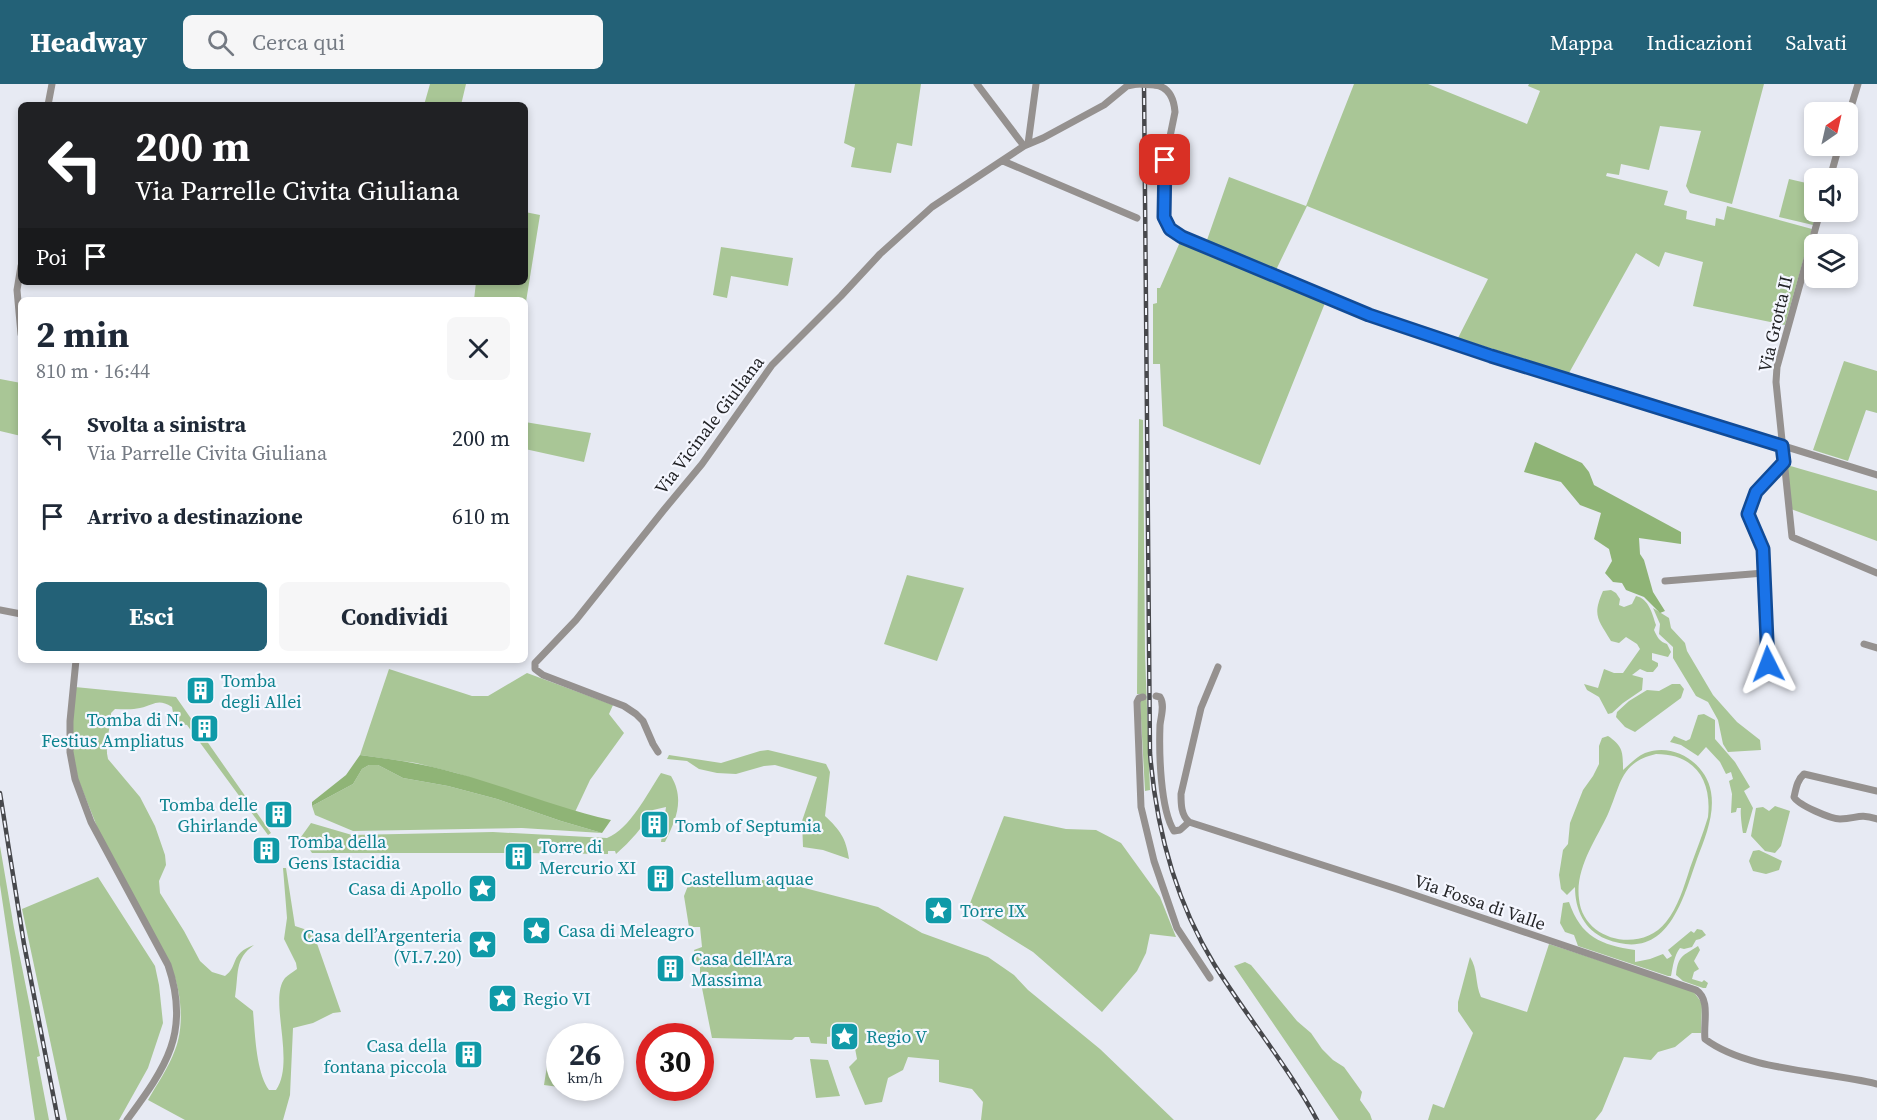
<!DOCTYPE html>
<html lang="it">
<head>
<meta charset="utf-8">
<style>
  :root { --surface:#fff; --page:#f6f6f7; --text:#1f2937; --muted:#747a83; --accent:#236177 }
  body { margin:0; font-family:"Source Serif 4",serif; background:var(--page); color:var(--text); height:100vh; display:flex; flex-direction:column; font-size:22px; white-space:nowrap }
  * { box-sizing:border-box; margin:0 }
  p { font-size:20px; color:var(--muted) }
  .icon { flex:none; width:33px; height:33px; fill:none; stroke:currentColor; stroke-width:2; stroke-linecap:round; stroke-linejoin:round }
  .map { position:relative; flex:1; overflow:hidden }
  .sheet { position:absolute; left:18px; top:213px; width:510px; height:366px; display:flex; flex-direction:column; background:var(--surface); border-radius:9px; box-shadow:0 3px 9px #0003 }
  .sheet>* { flex:none }
  .banner { position:absolute; left:18px; top:18px; width:510px; height:183px; border-radius:9px; box-shadow:0 3px 9px #0003; background:#202124; color:#fff; overflow:hidden }
  .needle { width:39px; rotate:34deg }
  .controls { position:absolute; left:1804px; top:18px; display:grid; gap:12px }
  .controls a { display:grid; place-items:center; width:54px; height:54px; border-radius:9px; background:var(--surface); box-shadow:0 3px 9px #0003; font-size:30px }
  .speed { position:absolute; left:546px; top:939px; display:flex; gap:12px; font-size:30px; font-weight:700; text-align:center }
  .speed>* { display:grid; place-content:center; width:78px; height:78px; border-radius:50%; background:var(--surface); box-shadow:0 3px 9px #0003; line-height:1 }
  .speed small { font-size:15px; font-weight:400 }
  .speed .limit { border:9px solid #d22; background:#fff; color:#111 }
  .pin { position:absolute; display:grid; place-items:center; width:51px; height:51px; color:#fff; margin:-26px; border-radius:12px; box-shadow:0 3px 9px #0006 }
  .me { position:absolute; width:66px; margin:-33px; rotate:357deg; stroke-linejoin:round; filter:drop-shadow(0 0 4px #0008) }
  .turn { display:flex; align-items:center; gap:21px; height:126px; padding:0 18px; font-size:27px }
  .turn .icon { width:78px; height:78px; stroke-width:2.5 }
  .turn b { display:block; font-size:42px; line-height:51px }
  .then { display:flex; align-items:center; height:57px; padding:0 18px; background:#0003; gap:12px; font-size:22px }
  .round { display:grid; place-items:center; flex:none; width:63px; height:63px; border-radius:9px; background:var(--page) }
  .headline { display:flex; align-items:center; justify-content:space-between; height:102px; padding:0 18px }
  h1 { font-size:36px; font-weight:700; line-height:45px }
  .action { display:flex; gap:12px; margin-top:auto; padding:12px 18px }
  .action a { flex:1; height:69px; border-radius:9px; background:var(--accent); color:#fff; font-size:24px; font-weight:700; line-height:69px; text-align:center }
  .action a+a { background:var(--page); color:var(--text) }
  ul { padding:0; list-style:none }
  li { display:flex; align-items:center; gap:18px; height:78px; padding:0 18px }
  li div { flex:1 }
  li b { display:block; font-size:22px }
  li em { font-style:normal }
  header { display:flex; align-items:center; gap:36px; box-sizing:border-box; height:84px; padding:0 30px; background:var(--accent); color:#fff }
  header strong { font-size:28px }
  nav { display:flex; gap:33px; margin-inline-start:auto; font-size:21px }
  .search { width:420px; height:54px; background:var(--page); display:flex; align-items:center; gap:15px; box-sizing:border-box; padding:0 21px; border-radius:9px; color:var(--muted); font-size:22px }
  .map>svg:first-child { display:block }
  .green { fill:#a9c696; fill-rule:evenodd }
  .forest { fill:#8fb476 }
  .lines { fill:none; stroke-linecap:round; stroke-linejoin:round }
  .minor { stroke:#95918f; stroke-width:7 }
  .rail-casing { stroke:#47484c; stroke-width:4.5 }
  .rail { stroke:#f5f7ff; stroke-width:2; stroke-dasharray:7; stroke-linecap:butt }
  .minor-bridge { stroke:#95918f; stroke-width:7 }
  .route-casing { stroke:#114b97; stroke-width:15 }
  .route { stroke:#1a73e8; stroke-width:10 }
  .labels { text-anchor:middle; dominant-baseline:central; stroke-width:4.5; stroke-linejoin:round; paint-order:stroke }
  .street-label { font-size:18px; fill:#232427; stroke:#f5f7ff }
  .culture-label { font-size:18px; fill:#0d838f; stroke:#f5f7ff; text-anchor:start }
</style>
</head>
<body>
<header>
<strong>Headway</strong>
<div class="search"><svg class="icon" aria-label="search" viewBox="0 0 24 24"><circle cx="10" cy="10" r="6"/><path d="M15 15l6 6"/></svg>Cerca qui</div>
<nav><a>Mappa</a><a>Indicazioni</a><a>Salvati</a></nav>
</header>
<div class="map">
<svg width="1877" height="1036" viewBox="0 0 1877 1036">
  <rect width="100%" height="100%" fill="#e7eaf3"/>
  <!-- green -->
  <path class="green" d="M430 0H466L461 21H424Z
    M855 0H921L912 62 897 59 891 89 851 83 855 64 844 59Z
    M1354 0H1428L1527 40 1540 7 1528 2 1529 0H1764L1732 120 1690 109 1686 102 1701 47 1660 42 1649 86 1621 80 1619 91 1607 89 1606 92 1668 107 1664 121 1687 127 1686 135 1715 142 1716 134 1724 136 1727 122 1812 145 1785 241 1693 222 1703 178 1665 168 1659 183 1636 169 1569 289 1458 254 1488 195 1307 122 1276 186 1207 156 1229 93 1306 122Z
    M1789 95 1815 101V128H1817L1813 141 1779 133Z
    M525 128 540 131 525 224V216H474L476 198H525Z
    M1180 158 1325 219 1260 381 1163 342 1160 280H1153V220L1157 219V204H1160Z
    M721 163 793 174 788 202 731 192 727 214 713 211Z
    M18 273 21 274V352L0 347V295L21 299Z
    M1844 277 1877 287V329L1866 326 1848 377 1813 366Z
    M1139 335 1143 336 1145 570 1150 706 1145 707 1140 616 1142 610H1137Z
    M525 338 591 349 584 378 525 365Z
    M1787 381 1877 407V457L1791 425Z
    M907 491 964 504 937 577 884 560Z
    M1611 506 1616 509 1620 515 1619 521 1624 523 1632 520 1636 512C1649 515 1652 529 1656 541L1654 546C1657 553 1660 558 1667 560L1671 568 1668 573 1652 569V576L1658 579V582L1653 588H1647L1640 585 1632 591 1643 594 1642 606 1623 619 1612 629 1608 630 1599 613 1587 606 1584 600 1598 604 1604 585 1614 589H1623L1640 565 1637 560 1626 553 1619 559 1611 557C1598 535 1592 532 1603 507Z
    M1653 524 1669 534 1671 544 1685 559 1687 567 1713 611 1737 638 1760 656 1761 666 1728 668 1723 660 1718 636 1708 618 1696 612 1673 574V563L1659 550 1660 540Z
    M389 585 472 612H488L527 589 613 621 609 630 624 649 590 696 575 728 456 689 416 679 360 671Z
    M1672 600H1680L1684 605 1681 614 1635 648 1625 643 1616 633 1617 628 1629 617 1647 606 1659 607Z
    M75 603 176 613 271 749 268 751 187 641 175 639 172 623C157 614 155 621 140 624 132 626 123 625 115 625L111 629C111 644 104 660 108 675L140 713 155 742 165 771 166 781 159 797 160 809 184 847 200 877 212 888 225 892C239 882 229 870 254 861 234 875 239 890 235 913L253 927C255 949 256 988 269 1006H276C296 977 268 915 285 894 288 891 293 888 297 885L296 879 284 855 287 834 283 784H286L295 842 313 848 341 928 333 929 313 939 293 944 290 1011 283 1036H185L148 1016C157 1000 169 983 175 966 185 941 181 907 171 882L102 755 78 695 73 669 72 644Z
    M1704 630 1715 636V655L1735 678 1750 703 1744 707 1753 724 1746 749H1743C1742 744 1740 729 1741 724H1737L1736 728 1731 729 1732 710 1729 697 1733 695 1731 688 1726 690 1720 678 1706 663 1698 672 1681 661 1670 658 1674 652 1686 657 1690 655 1698 631Z
    M1608 652C1623 662 1623 668 1623 686 1630 680 1636 673 1645 669 1674 658 1706 679 1711 708 1715 731 1705 754 1697 775 1682 818 1667 879 1606 855 1584 846 1575 825 1575 803L1567 811 1561 805 1559 791 1563 766 1568 760 1570 739 1583 706 1593 692 1599 680V662L1602 654ZM1656 670C1695 670 1712 696 1708 733 1703 750 1696 767 1690 784 1684 803 1678 823 1666 838 1641 870 1583 857 1579 815 1575 784 1596 756 1608 730 1621 701 1620 678 1656 670Z
    M768 666 826 680 830 688 825 732C840 746 846 754 849 775L823 766 803 763 802 737 817 693 775 681 764 682 736 690 717 689 699 685 687 677 667 675 669 671 721 679 760 667Z
    M369 681H378L403 694 448 702 497 715 561 737 602 749 522 744 353 747 315 731 312 722 353 700 362 685Z
    M661 689 671 692C685 715 676 736 665 758H661L666 723 653 726C642 744 631 757 616 770L615 767H608V770L522 769V766H515L514 769H312L301 753 311 739 352 751 493 748 607 754C630 745 647 710 661 689Z
    M1775 722 1790 727 1781 762 1775 769 1765 767 1751 752 1756 724 1763 723 1769 727Z
    M1004 732 1066 745 1096 746 1121 759 1160 813 1176 853 1150 850 1146 869 1137 887 1102 928 1033 868 967 827Z
    M0 762 14 844 40 972 37 973 49 1036H35L0 801Z
    M1759 766 1782 777 1779 786 1766 790 1753 787 1749 777 1753 767Z
    M725 790 793 801 878 823 922 849 988 873 1014 891 1028 906 1100 965 1174 1036H981L983 1018 972 1005 939 998V976L908 973 903 986 888 994 882 1018 865 1021 849 983 857 975 854 959 848 960V950L827 953V960L811 959 809 953H795L792 956 712 954 700 894V881L697 880 694 866 702 863 700 843H689L684 812 691 794 709 799H723Z
    M98 793 155 882 159 901 163 939 148 984 119 1036H67L22 825Z
    M1569 818C1581 853 1601 861 1635 866V878L1650 875 1663 870 1667 875 1672 872 1668 866 1691 847 1694 849 1697 845 1702 846 1706 851 1700 855 1696 856 1692 863 1684 865 1680 864C1674 872 1673 882 1671 892H1668L1578 862 1574 851 1565 848 1560 839 1563 819Z
    M1549 860 1693 907 1702 919 1701 949H1692L1675 963 1658 968 1651 976 1624 973 1602 1027 1595 1036H1428L1433 1020 1444 1024 1473 949 1458 927V918L1470 873C1478 885 1475 900 1481 913L1527 928Z
    M1698 862 1700 866 1694 877 1699 885 1694 888 1692 895 1702 898 1704 896 1708 899 1706 904H1703L1683 897 1676 891C1678 871 1683 872 1698 862Z
    M1245 878 1251 881 1297 937 1311 949 1322 965 1333 976 1344 983 1362 1008 1360 1016 1370 1030 1372 1036H1339L1234 882Z
    M549 969 559 971V1003L544 1001Z
    M810 975 828 976 840 1012 816 1014Z"/>
  <!-- forest -->
  <path class="forest" d="M1535 358 1582 379 1589 388 1594 401 1681 448V460L1639 454 1640 470 1644 476 1653 508 1665 527 1660 529 1644 513 1626 506 1622 499 1613 498 1605 489 1612 477 1609 465 1594 455 1601 429 1580 421 1561 398 1524 388Z
    M360 671C392 675 424 680 456 689 508 703 558 724 611 736L602 749 561 737 497 715 448 702 403 694 378 681H369L362 685 353 700 312 722V718L346 691Z"/>
  <g class="lines">
    <!-- minor -->
    <path class="minor" d="M977 0 1024 62
      M1155 1C1169 3 1174 15 1175 28L1165 77 1163 115 1164 133 1166 140 1176 149 1332 217 1407 245 1877 391
      M48 21 52 0
      M1848 33 1858 0
      M1028 60 1036 0
      M1003 77 1137 134
      M1830 94 1839 62
      M1820 128 1777 283 1776 298 1792 453 1877 489
      M21 182 17 206 21 250
      M1665 497 1764 489
      M0 526 21 530
      M1864 560 1877 564
      M76 576 70 637V668L75 695 91 738 168 881C191 948 166 983 127 1036
      M1768 580 1763 465 1748 430 1756 408 1784 378
      M1218 583 1201 624 1181 710C1181 720 1181 731 1189 738L1397 805 1696 906C1711 916 1703 939 1705 955 1747 987 1825 987 1877 1000
      M1156 612 1160 613C1165 621 1161 632 1160 641 1159 667 1160 725 1174 747L1180 746 1189 738
      M1143 613 1139 614 1137 618 1141 723 1154 777 1177 844 1210 894
      M658 668 653 660 643 637 636 630 624 622 543 591 535 585V579L576 536 663 427 702 380 772 281 841 212 880 170 932 123 1024 62 1043 54 1104 21 1127 2 1137 0
      M1877 707 1804 690C1797 696 1796 705 1794 713 1798 721 1831 735 1840 735 1857 735 1858 729 1877 735"/>
    <defs>
      <path id="rail" d="M1144 0 1150 669C1156 744 1175 816 1214 880 1247 933 1287 981 1317 1036
        M0 709 24 860 58 1036"/>
    </defs>
    <!-- rail casing -->
    <use href="#rail" class="rail-casing"/>
    <!-- rail -->
    <use href="#rail" class="rail"/>
    <!-- minor-bridge -->
    <path class="minor-bridge" d="M1137 0 1155 1"/>
  </g>
  <g class="lines">
    <defs>
      <path id="route" d="M1165 76 1164 133 1170 145 1182 153 1369 231 1491 272 1782 362 1784 378 1756 408 1748 430 1763 465 1768 580"/>
    </defs>
    <!-- route casing -->
    <use href="#route" class="route-casing"/>
    <!-- route -->
    <use href="#route" class="route"/>
  </g>
  <!-- icons -->
  <defs>
    <symbol id="building-square" viewBox="-11 -11 22 22"><rect x="-9" y="-9" width="18" height="18" rx="4" fill="#0f9aa8" stroke="#f5f7ff"/><path d="M-4-6H4V6H1V3H-1V6H-4ZM-2.5-4.3h1.7v1.8h-1.7ZM.8-4.3h1.7v1.8H.8ZM-2.5-1h1.7V.8h-1.7ZM.8-1h1.7V.8H.8Z" fill="#fff"/></symbol>
    <symbol id="sight-square" viewBox="-11 -11 22 22"><rect x="-9" y="-9" width="18" height="18" rx="4" fill="#0f9aa8" stroke="#f5f7ff"/><path d="M0-6L1.8-2.2L6-1.7L2.9 1.2L3.7 5.4L0 3.3L-3.7 5.4L-2.9 1.2L-6-1.7L-1.8-2.2Z" fill="#fff"/></symbol>
  </defs>
  <g fill-rule="evenodd">
    <use href="#building-square" x="184" y="590" width="33" height="33"/>
    <use href="#building-square" x="188" y="628" width="33" height="33"/>
    <use href="#building-square" x="262" y="714" width="33" height="33"/>
    <use href="#building-square" x="638" y="724" width="33" height="33"/>
    <use href="#building-square" x="250" y="750" width="33" height="33"/>
    <use href="#building-square" x="502" y="756" width="33" height="33"/>
    <use href="#building-square" x="644" y="778" width="33" height="33"/>
    <use href="#sight-square" x="466" y="788" width="33" height="33"/>
    <use href="#sight-square" x="922" y="810" width="33" height="33"/>
    <use href="#sight-square" x="520" y="830" width="33" height="33"/>
    <use href="#sight-square" x="466" y="844" width="33" height="33"/>
    <use href="#building-square" x="654" y="868" width="33" height="33"/>
    <use href="#sight-square" x="486" y="898" width="33" height="33"/>
    <use href="#sight-square" x="828" y="936" width="33" height="33"/>
    <use href="#building-square" x="452" y="954" width="33" height="33"/>
  </g>
  <g class="labels">
    <!-- street labels -->
    <g class="street-label">
      <text transform="translate(1775 240) rotate(-77)">Via Grotta II</text>
      <text transform="translate(709 341) rotate(-53)">Via Vicinale Giuliana</text>
      <text transform="translate(1480 818) rotate(19)">Via Fossa di Valle</text>
    </g>
    <!-- culture labels -->
    <g class="culture-label">
      <text x="221" y="596">Tomba<tspan x="221" dy="21">degli Allei</tspan></text>
      <text x="184" y="635" text-anchor="end">Tomba di N.<tspan x="184" dy="21">Festius Ampliatus</tspan></text>
      <text x="258" y="720" text-anchor="end">Tomba delle<tspan x="258" dy="21">Ghirlande</tspan></text>
      <text x="675" y="741">Tomb of Septumia</text>
      <text x="288" y="757">Tomba della<tspan x="288" dy="21">Gens Istacidia</tspan></text>
      <text x="539" y="762">Torre di<tspan x="539" dy="21">Mercurio XI</tspan></text>
      <text x="681" y="794">Castellum aquae</text>
      <text x="462" y="804" text-anchor="end">Casa di Apollo</text>
      <text x="960" y="826">Torre IX</text>
      <text x="558" y="846">Casa di Meleagro</text>
      <text x="462" y="851" text-anchor="end">Casa dell’Argenteria<tspan x="462" dy="21">(VI.7.20)</tspan></text>
      <text x="691" y="874">Casa dell'Ara<tspan x="691" dy="21">Massima</tspan></text>
      <text x="523" y="914">Regio VI</text>
      <text x="866" y="952">Regio V</text>
      <text x="447" y="961" text-anchor="end">Casa della<tspan x="447" dy="21">fontana piccola</tspan></text>
    </g>
  </g>
</svg>
<div class="controls">
<a><svg class="needle" viewBox="-14 -14 28 28"><path d="M0-13l5 13h-10z" fill="#e53935"/><path d="M0 13l5-13h-10z" fill="#747a83"/></svg></a>
<a><svg class="icon" aria-label="sound" viewBox="0 0 24 24"><path d="M4 9h4l5-4v14l-5-4H4zM17 9q2 3 0 6"/></svg></a>
<a><svg class="icon" aria-label="layers" viewBox="0 0 24 24"><path d="M12 4l9 5-9 5-9-5zM3 14l9 5 9-5"/></svg></a>
</div>
<div class="speed"><div>26<small>km/h</small></div><div class="limit">30</div></div>
<div class="pin" style="left:1165px;top:76px;background:#d93025"><svg class="icon" aria-label="arrive" viewBox="0 0 24 24"><path d="M6 21V4h12l-3 4 3 4H6"/></svg></div>
<svg class="me" style="left:1768px;top:580px" viewBox="-20 -20 40 40"><path d="M0-17L14 15 0 8-14 15z" fill="#1a73e8" stroke="#fff" stroke-width="4"/></svg>
<div class="banner">
<div class="turn"><svg class="icon" aria-label="left" viewBox="0 0 24 24"><path d="M17 20v-9H6M10 6l-5 5 5 5"/></svg><div><b>200 m</b>Via Parrelle Civita Giuliana</div></div>
<div class="then">Poi<svg class="icon" aria-label="arrive" viewBox="0 0 24 24"><path d="M6 21V4h12l-3 4 3 4H6"/></svg></div>
</div>
<section class="sheet">
<div class="headline"><div><h1>2 min</h1><p>810 m · 16:44</p></div><a class="round"><svg class="icon" aria-label="close" viewBox="0 0 24 24"><path d="M6 6l12 12M18 6L6 18"/></svg></a></div>
<ul>
<li><svg class="icon" aria-label="left" viewBox="0 0 24 24"><path d="M17 20v-9H6M10 6l-5 5 5 5"/></svg><div><b>Svolta a sinistra</b><p>Via Parrelle Civita Giuliana</p></div><em>200 m</em></li>
<li><svg class="icon" aria-label="arrive" viewBox="0 0 24 24"><path d="M6 21V4h12l-3 4 3 4H6"/></svg><div><b>Arrivo a destinazione</b></div><em>610 m</em></li>
</ul>
<div class="action"><a>Esci</a><a>Condividi</a></div>
</section>
</div>
</body>
</html>
